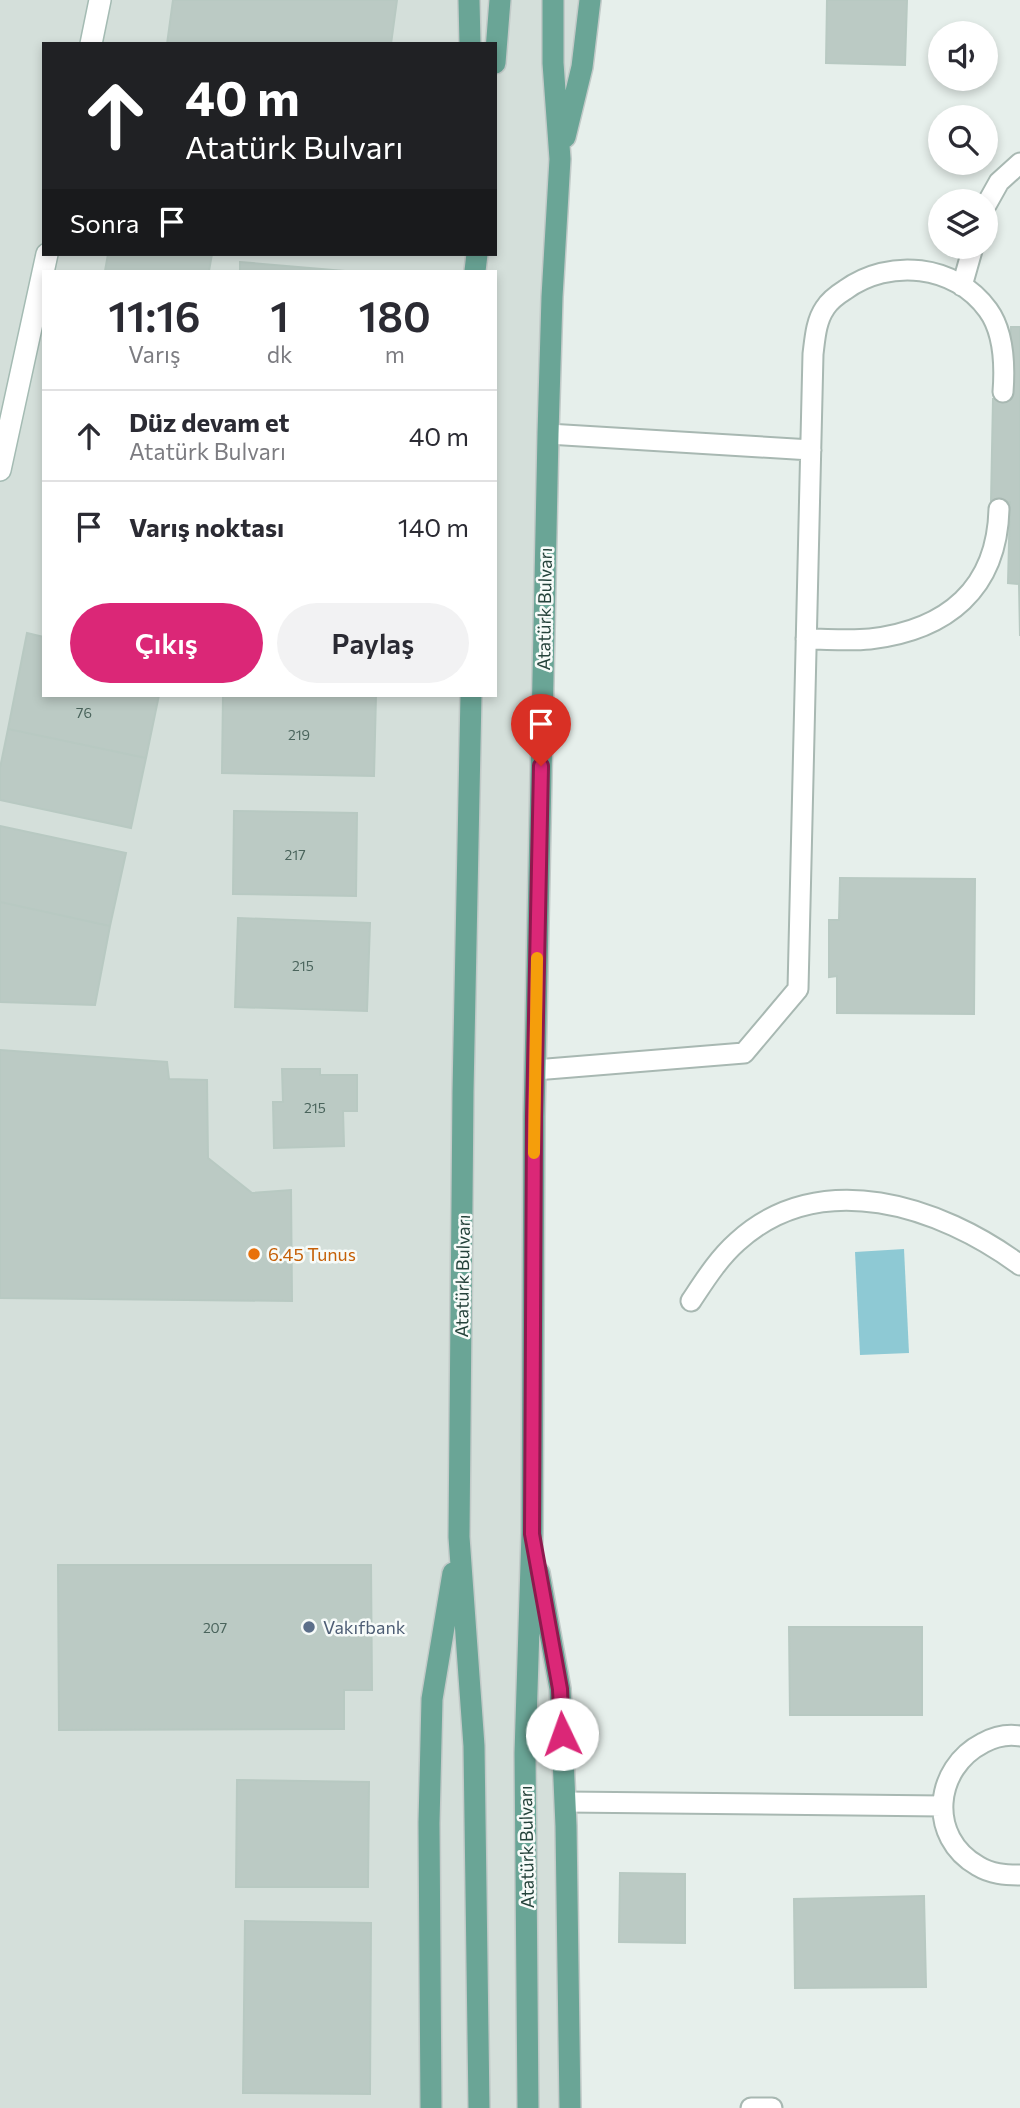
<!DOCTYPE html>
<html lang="tr">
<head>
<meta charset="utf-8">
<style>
  :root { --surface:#fff; --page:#f2f2f3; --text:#2b2b33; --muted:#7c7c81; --line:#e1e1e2; --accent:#db2777 }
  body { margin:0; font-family:Commissioner,sans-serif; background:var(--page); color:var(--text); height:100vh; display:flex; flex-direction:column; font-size:26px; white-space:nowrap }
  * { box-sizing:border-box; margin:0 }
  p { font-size:23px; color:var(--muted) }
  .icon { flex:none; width:38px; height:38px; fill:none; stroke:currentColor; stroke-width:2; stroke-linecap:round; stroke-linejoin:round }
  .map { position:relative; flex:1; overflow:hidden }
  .drawer { position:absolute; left:42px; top:270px; width:455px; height:427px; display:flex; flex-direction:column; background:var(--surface); border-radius:0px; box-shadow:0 4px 10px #0003 }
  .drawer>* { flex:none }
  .top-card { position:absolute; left:42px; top:42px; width:455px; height:214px; border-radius:0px; box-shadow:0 4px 10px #0003; background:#202124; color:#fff; overflow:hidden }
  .fabs { position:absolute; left:928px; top:21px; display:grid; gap:14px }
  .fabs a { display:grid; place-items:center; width:70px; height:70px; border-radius:50%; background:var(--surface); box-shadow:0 4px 10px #0003; font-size:35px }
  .pin { position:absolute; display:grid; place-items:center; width:60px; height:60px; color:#fff; margin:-72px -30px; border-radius:50% 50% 50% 0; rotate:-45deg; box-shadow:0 0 7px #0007 }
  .pin .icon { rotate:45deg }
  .me { position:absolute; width:77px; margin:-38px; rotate:357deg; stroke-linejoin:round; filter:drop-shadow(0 0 5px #0008) }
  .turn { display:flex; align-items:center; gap:24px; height:147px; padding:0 28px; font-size:32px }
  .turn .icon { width:91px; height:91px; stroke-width:2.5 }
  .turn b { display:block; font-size:49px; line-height:60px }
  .then { display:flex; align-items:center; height:66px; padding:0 28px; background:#0003; gap:14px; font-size:26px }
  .eta { display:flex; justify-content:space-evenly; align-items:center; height:119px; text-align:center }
  .eta b { font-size:42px; font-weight:600; line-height:49px }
  .primary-button { display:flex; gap:14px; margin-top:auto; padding:14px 28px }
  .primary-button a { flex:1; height:80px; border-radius:42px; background:var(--accent); color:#fff; font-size:28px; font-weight:600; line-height:80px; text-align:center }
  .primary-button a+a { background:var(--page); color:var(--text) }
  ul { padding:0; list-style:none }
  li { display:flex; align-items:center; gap:21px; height:91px; padding:0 28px; border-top:2px solid var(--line) }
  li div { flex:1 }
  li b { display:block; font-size:26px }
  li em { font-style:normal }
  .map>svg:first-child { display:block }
  .built { fill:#d4dfda; fill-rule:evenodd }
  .water { fill:#8ec9d4 }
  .building { fill:#bbcac4; stroke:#b8c9c2; stroke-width:2 }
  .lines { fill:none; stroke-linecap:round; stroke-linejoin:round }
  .lane-casing { stroke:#a8b8b2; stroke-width:23 }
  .secondary-casing { stroke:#a4bbb3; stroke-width:24 }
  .primary-casing { stroke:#c2cac8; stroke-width:24 }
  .lane { stroke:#fff; stroke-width:19 }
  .secondary { stroke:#fff; stroke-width:21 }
  .primary { stroke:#6aa596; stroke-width:21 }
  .route-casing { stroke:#8e194d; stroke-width:18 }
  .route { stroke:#db2777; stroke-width:12 }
  .slow { stroke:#f59e0b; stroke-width:12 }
  .food-dot { fill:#e8710a; stroke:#f7fbf9; stroke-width:2.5 }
  .service-dot { fill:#5c6f8a; stroke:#f7fbf9; stroke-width:2.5 }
  .labels { text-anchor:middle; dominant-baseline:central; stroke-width:5; stroke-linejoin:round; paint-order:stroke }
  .number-label { font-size:14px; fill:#4a645c }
  .street-label { font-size:18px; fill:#24423a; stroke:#f7fbf9 }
  .food-label { font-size:18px; fill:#c56008; stroke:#f7fbf9; text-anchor:start }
  .service-label { font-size:18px; fill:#4e5e75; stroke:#f7fbf9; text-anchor:start }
</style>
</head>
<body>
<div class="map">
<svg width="1020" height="2108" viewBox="0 0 1020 2108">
  <rect width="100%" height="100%" fill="#e6efeb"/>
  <!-- built -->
  <path class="built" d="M0 0H590L560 159 532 1533 560 1689 570 2108H0ZM44 44H495V254H44ZM44 271H495V695H44Z"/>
  <!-- water -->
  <path class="water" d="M904 1249 909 1353 860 1355 855 1252Z"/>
  <!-- building -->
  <path class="building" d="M173 0H397L391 44H167Z
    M827 0H907L905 65 826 63Z
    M108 254H212L209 271H105Z
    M240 262 345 271H240Z
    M1011 327H1020V636L1019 584 1008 583 1010 502H991L993 399H1010Z
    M27 633 44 637V695H159L146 758 8 729Z
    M223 695H376L374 776 222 773Z
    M8 729 146 758 131 828 0 800V768Z
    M234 811 357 813 356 896 233 894Z
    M0 826 126 853 110 926 0 902Z
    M840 878 975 879 974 1014 837 1013V976L829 977V920H839Z
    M0 902 110 926 95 1005 0 1002Z
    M238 918 370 923 367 1011 235 1007Z
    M0 1050 167 1062 169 1079 207 1080 208 1158 252 1193 291 1190 292 1301 0 1298Z
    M282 1069H320V1075H357V1111H343L344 1146 274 1148 273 1102H283Z
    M58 1565H371L372 1690H344V1729L59 1730Z
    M789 1627H922V1715H790Z
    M237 1780 369 1782 368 1887H236Z
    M620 1873 685 1874V1943L619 1942Z
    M924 1896 926 1987 795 1988 794 1899Z
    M245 1921 371 1923 370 2094 243 2093Z"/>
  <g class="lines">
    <defs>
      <path id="lane" d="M985 207 999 182 1020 163
        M962 286 973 247
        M548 434 811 450
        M806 639C827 639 849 641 870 639 947 630 997 589 999 509
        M535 1070 744 1053 798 989 813 354C815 338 816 321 825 308 830 300 837 295 845 290 889 258 955 264 988 310 1004 332 1005 366 1003 392
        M691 1301C705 1280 718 1259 737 1242 820 1166 940 1206 1020 1265
        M1020 1736C1008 1734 994 1737 983 1743 934 1768 927 1837 978 1866 991 1874 1005 1875 1020 1875
        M565 1802 942 1806
        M751 2108H772"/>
      <path id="secondary" d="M91 44 100 0
        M0 470 47 254"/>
      <path id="primary" d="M469 0 470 44
        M495 63 500 0
        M565 137 582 67 590 0
        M475 271 477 254
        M471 695 463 1092 459 1537 474 1746 479 2108
        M539 1573 560 1689 566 1826 570 2108
        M431 2108 429 1823 432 1699 453 1573
        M528 2108 525 1753 532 1533 534 1117 548 434 552 297 560 159 553 63V0"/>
    </defs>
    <!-- lane casing -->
    <use href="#lane" class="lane-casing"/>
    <!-- secondary casing -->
    <use href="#secondary" class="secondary-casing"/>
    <!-- primary casing -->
    <use href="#primary" class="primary-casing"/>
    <!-- lane -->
    <use href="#lane" class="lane"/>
    <!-- secondary -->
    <use href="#secondary" class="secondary"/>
    <!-- primary -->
    <use href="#primary" class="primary"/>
  </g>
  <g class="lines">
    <defs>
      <path id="route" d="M541 766 534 1117 532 1534 560 1689 562 1734"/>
    </defs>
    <!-- route casing -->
    <use href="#route" class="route-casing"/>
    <!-- route -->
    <use href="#route" class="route"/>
    <!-- slow -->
    <path class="slow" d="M534 1153 537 958"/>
  </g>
  <!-- markers -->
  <circle class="food-dot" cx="254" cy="1254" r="7"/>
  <circle class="service-dot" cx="309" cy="1627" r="7"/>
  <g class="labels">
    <!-- number labels -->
    <g class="number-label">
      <text x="84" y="712">76</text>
      <text x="299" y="734">219</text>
      <text x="295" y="854">217</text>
      <text x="303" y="965">215</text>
      <text x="315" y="1107">215</text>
      <text x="215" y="1627">207</text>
    </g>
    <!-- street labels -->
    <g class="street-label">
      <text transform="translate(544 609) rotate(-89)">Atatürk Bulvarı</text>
      <text transform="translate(462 1276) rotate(-89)">Atatürk Bulvarı</text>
      <text transform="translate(526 1847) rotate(-91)">Atatürk Bulvarı</text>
    </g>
    <!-- food labels -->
    <g class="food-label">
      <text x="268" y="1254">6.45 Tunus</text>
    </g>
    <!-- service labels -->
    <g class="service-label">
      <text x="323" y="1627">Vakıfbank</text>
    </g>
  </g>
</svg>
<div class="fabs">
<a><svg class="icon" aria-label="sound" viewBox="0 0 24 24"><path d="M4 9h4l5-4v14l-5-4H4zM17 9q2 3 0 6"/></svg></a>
<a><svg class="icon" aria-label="search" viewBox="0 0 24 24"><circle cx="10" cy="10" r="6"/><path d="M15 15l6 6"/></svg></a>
<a><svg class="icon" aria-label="layers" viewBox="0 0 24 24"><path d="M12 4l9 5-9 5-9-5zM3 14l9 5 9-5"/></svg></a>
</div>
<div class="pin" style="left:541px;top:766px;background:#d93025"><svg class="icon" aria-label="arrive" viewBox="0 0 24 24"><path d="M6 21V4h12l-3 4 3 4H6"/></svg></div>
<svg class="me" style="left:562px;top:1734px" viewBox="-20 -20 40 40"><circle r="19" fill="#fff"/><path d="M0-13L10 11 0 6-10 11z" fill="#db2777"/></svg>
<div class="top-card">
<div class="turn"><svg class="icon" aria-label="ahead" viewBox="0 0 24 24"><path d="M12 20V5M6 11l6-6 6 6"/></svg><div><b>40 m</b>Atatürk Bulvarı</div></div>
<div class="then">Sonra<svg class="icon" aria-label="arrive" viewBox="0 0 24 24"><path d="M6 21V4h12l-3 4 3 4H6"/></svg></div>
</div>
<section class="drawer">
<div class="eta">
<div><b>11:16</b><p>Varış</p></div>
<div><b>1</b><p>dk</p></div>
<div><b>180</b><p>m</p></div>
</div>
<ul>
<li><svg class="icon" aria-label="ahead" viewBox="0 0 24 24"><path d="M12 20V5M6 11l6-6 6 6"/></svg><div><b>Düz devam et</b><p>Atatürk Bulvarı</p></div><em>40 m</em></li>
<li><svg class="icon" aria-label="arrive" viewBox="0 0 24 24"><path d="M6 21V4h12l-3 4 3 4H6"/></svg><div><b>Varış noktası</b></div><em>140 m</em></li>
</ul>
<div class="primary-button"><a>Çıkış</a><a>Paylaş</a></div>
</section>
</div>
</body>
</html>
